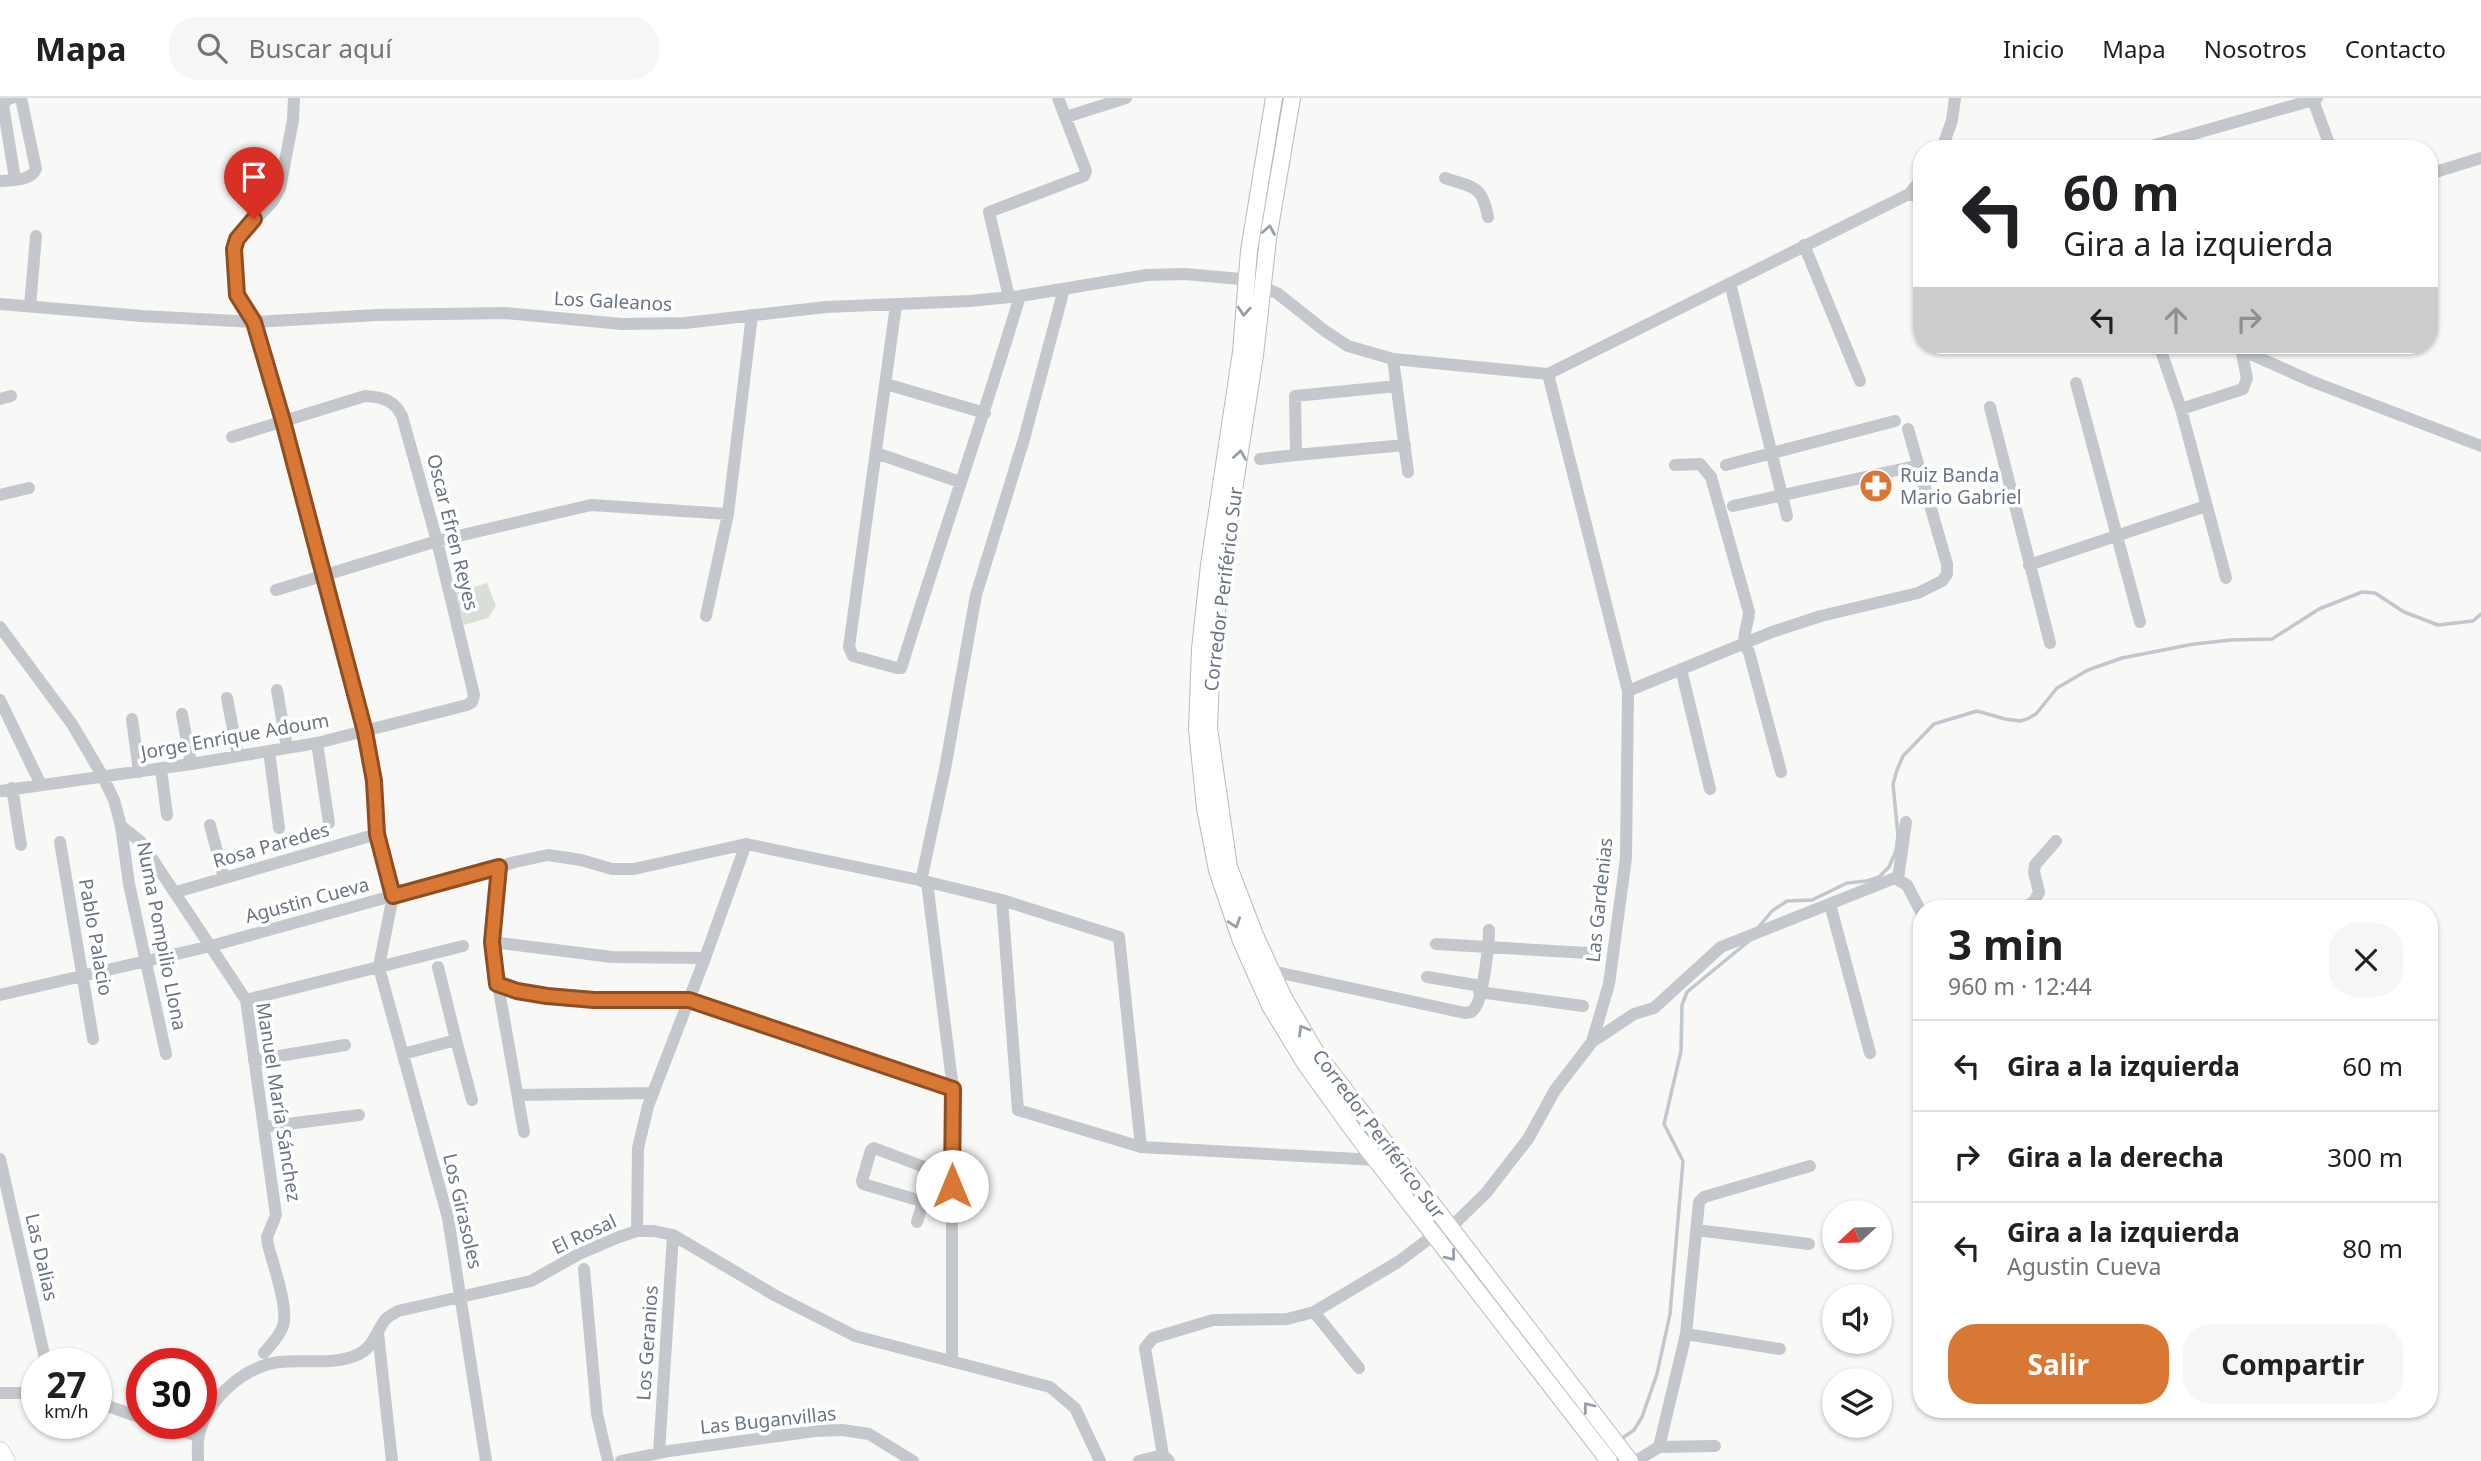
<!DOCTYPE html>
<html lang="es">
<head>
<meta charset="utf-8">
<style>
  :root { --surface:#fff; --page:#f6f6f6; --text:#202124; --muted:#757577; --line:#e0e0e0; --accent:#d97835 }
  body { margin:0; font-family:"Noto Sans",sans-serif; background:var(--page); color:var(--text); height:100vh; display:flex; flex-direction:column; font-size:26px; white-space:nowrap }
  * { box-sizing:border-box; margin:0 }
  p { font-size:23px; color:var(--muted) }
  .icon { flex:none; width:38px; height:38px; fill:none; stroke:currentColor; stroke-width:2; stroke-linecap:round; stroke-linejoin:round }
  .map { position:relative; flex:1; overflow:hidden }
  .panel { position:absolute; left:1913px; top:802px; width:525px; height:518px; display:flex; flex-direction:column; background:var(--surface); border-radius:28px; box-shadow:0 2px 5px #0004 }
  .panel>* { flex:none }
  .hud { position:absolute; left:1913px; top:42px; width:525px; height:214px; border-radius:28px; box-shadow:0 2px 5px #0004; background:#fff; color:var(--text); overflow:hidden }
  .needle { width:46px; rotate:248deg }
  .tools { position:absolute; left:1822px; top:1102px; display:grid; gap:14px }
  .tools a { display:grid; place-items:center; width:70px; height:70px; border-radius:50%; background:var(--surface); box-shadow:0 2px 5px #0004; font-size:35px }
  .speed { position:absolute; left:21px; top:1250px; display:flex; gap:14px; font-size:35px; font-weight:700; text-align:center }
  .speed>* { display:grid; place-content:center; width:91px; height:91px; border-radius:50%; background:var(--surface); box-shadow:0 2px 5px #0004; line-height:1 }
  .speed small { font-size:18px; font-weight:400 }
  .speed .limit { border:10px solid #d22; background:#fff; color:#111 }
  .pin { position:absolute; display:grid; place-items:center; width:60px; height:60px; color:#fff; margin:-72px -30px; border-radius:50% 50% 50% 0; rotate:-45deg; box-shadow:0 0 7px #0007 }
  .pin .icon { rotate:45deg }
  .me { position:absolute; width:77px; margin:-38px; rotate:0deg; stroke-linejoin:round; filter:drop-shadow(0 0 5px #0008) }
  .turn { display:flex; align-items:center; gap:24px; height:147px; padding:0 35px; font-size:32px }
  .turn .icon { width:91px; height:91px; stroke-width:2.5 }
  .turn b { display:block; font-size:49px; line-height:60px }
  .lanes { display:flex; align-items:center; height:66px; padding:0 35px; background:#0003; justify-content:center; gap:35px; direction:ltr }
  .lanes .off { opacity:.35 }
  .round { display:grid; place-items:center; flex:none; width:74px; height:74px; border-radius:28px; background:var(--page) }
  .overview { display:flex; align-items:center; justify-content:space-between; height:119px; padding:0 35px }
  h1 { font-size:42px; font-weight:700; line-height:52px }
  .action { display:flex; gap:14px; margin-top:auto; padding:14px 35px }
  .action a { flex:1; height:80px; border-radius:28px; background:var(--accent); color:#fff; font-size:28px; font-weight:700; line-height:80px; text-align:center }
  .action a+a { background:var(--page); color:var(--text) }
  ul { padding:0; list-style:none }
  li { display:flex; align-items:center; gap:21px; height:91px; padding:0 35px; border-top:2px solid var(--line) }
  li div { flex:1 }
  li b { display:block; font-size:26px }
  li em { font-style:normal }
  header { display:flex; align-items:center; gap:42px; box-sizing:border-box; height:98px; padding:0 35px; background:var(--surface); border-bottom:2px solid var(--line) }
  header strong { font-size:33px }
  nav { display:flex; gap:38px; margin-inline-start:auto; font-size:24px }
  .search { width:490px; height:63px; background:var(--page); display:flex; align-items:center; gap:18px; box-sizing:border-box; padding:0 24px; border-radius:28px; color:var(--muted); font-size:26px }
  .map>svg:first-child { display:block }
  .green { fill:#d9dfd7 }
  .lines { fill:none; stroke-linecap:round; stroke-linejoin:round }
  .stream { stroke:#c0c7cd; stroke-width:3.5 }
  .major-casing { stroke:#b7babf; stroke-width:18 }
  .highway-casing { stroke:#b7b9bd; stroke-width:19 }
  .minor { stroke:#c4c7cb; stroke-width:12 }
  .major { stroke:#fff; stroke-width:16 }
  .highway { stroke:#fff; stroke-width:18 }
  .oneway { stroke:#969eaa }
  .route-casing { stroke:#8d4e22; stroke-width:18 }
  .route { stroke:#d97835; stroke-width:12 }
  .labels { text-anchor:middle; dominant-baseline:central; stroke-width:7; stroke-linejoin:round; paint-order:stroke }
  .street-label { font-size:19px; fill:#697485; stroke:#fff }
  .poi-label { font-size:19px; fill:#697485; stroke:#fff; text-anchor:start }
</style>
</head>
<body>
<header>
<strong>Mapa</strong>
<div class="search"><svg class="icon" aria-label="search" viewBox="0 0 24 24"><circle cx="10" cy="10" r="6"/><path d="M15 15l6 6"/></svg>Buscar aquí</div>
<nav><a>Inicio</a><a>Mapa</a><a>Nosotros</a><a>Contacto</a></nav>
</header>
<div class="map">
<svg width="2481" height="1363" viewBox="0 0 2481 1363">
  <rect width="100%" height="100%" fill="#f8f8f6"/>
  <!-- green -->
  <path class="green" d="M487 485 496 508 488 520 464 527 454 495Z"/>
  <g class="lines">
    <!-- stream -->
    <path class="stream" d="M1757 831 1772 813 1787 803 1812 802 1847 785 1867 783 1879 779 1889 769 1896 753 1898 737 1893 686 1897 672 1903 658 1934 626 1977 613 2005 621 2020 623 2027 621 2036 616 2057 590 2088 572 2122 560 2194 546 2231 542 2272 541 2319 511 2362 494 2375 495 2404 514 2438 527 2473 523 2481 516
      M1621 1341 1634 1332 1642 1319 1657 1276 1670 1216 1683 1063 1664 1026 1681 953 1682 907 1687 894 1749 843"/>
    <defs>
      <path id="major" d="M1274 0 1249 153 1241 254 1209 467 1200 551 1197 631 1205 710 1217 772 1241 843 1270 908 1306 967 1355 1035 1609 1363
        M1292 0 1268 141 1255 257 1222 469 1212 556 1209 630 1229 769 1255 837 1284 900 1317 956 1630 1363"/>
      <path id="highway" d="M0 1353 6 1363"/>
    </defs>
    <!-- major casing -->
    <use href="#major" class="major-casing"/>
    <!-- highway casing -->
    <use href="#highway" class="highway-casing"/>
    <!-- minor -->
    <path class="minor" d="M12 0 8 1 3 7 15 81
      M294 0 293 22 280 90 273 103 237 141 233 160 235 188 240 205 254 224 283 323 365 634 374 683 377 736 393 798 379 868
      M2317 0 2313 2 2331 51
      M1066 19 1126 0
      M2144 50 2313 2
      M1942 51 1952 22 1955 0
      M2429 76 2481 60
      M1445 80C1473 90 1482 86 1488 119
      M0 83C12 82 31 83 36 71L21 0
      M1909 96 1922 81
      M1804 147 1860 283
      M1730 185 1787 418
      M1009 199 989 114 1084 78 1086 73 1058 0
      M0 206 142 218 254 224 377 217 505 215 622 226 685 225 826 209 970 203 1020 198 1147 177 1185 176 1241 181 1277 195 1325 233 1348 248 1393 261 1548 276 1909 96 1922 99
      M896 207 849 549 853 558 897 570H901L903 564C941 442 983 321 1020 198
      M30 208 36 138
      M2230 247 2311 283 2481 348
      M2162 256 2181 311 2226 480
      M1393 261 1408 374
      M2076 285 2140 524
      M886 286 985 315
      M1397 288 1295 298 1296 357 1405 347
      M0 301 11 298
      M1990 309 2050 545
      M2181 311 2243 291 2247 280 2241 251
      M876 355 960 384
      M1260 361 1296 357
      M1675 367 1700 366 1711 379 1749 514C1748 530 1739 541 1749 554L1781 674
      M1726 367 1895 323
      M0 397 29 390
      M1733 408 1911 369
      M2029 467 2206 408
      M276 492 437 443 591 407 728 416
      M706 518 728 416 752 217
      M0 529 72 626 102 677 114 702 121 728 141 744 246 902 276 1117 267 1139 268 1147C273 1166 289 1211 283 1228 279 1239 271 1247 264 1255
      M1681 571 1710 691
      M277 592 287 650
      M1628 593 1772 534 1821 518 1918 495 1942 483 1947 476V466L1908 331
      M227 600 238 658
      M0 602 41 687
      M182 616 191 666
      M132 621 139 674
      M317 645 329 725
      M269 653 279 730
      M161 671 167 717
      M12 690 21 747
      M0 693 191 666 317 645 467 607 472 604 474 597 437 443 402 318C394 302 383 299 365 298L232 339
      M210 727 224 780
      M121 728 129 786 166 956
      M60 744 93 941
      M499 769 492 853 524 1034
      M1898 781 1906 724
      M921 783 945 671 976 497 1024 341 1064 191
      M927 784 953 991 952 1112
      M176 794 377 736
      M1002 802 1119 839 1141 1049
      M1830 806 1870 955
      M2026 810 2035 802 2039 794 2034 774 2035 767 2056 743
      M492 844 612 859 705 860
      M1436 846 1587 855
      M1272 873 1465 915C1470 914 1472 915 1475 910 1483 899 1489 847 1489 832
      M381 877 448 1120 486 1363
      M1427 879 1481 888
      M497 886 517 893 547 898 594 902 689 903 953 991
      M1479 894 1583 908
      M0 897 211 848 515 764 548 757 581 762 612 771H634L746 746 924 783 1002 802 1018 1012 1141 1049 1376 1062
      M246 902 463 848
      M456 942 472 1002
      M1592 944 1634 916 1654 910 1721 849 1895 780 1907 787 1922 816
      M403 956 456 942 438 869
      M254 962 345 947
      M518 997 653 995
      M264 1029 359 1017
      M0 1061 46 1265
      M917 1124 931 1077 927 1070 874 1050 871 1052 862 1083 863 1086 952 1112V1262
      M1696 1132 1809 1146
      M637 1133 638 1050 648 1008 705 860 746 746
      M584 1171 597 1316 608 1363
      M1314 1214 1359 1270
      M378 1235 392 1363
      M1686 1236 1780 1251
      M0 1295H37
      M96 1304 142 1320
      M157 1325 198 1338
      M1659 1349 1715 1348
      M659 1355 673 1137
      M1163 1357 1145 1250 1153 1240 1213 1222 1287 1221 1314 1214 1398 1164 1434 1137 1450 1130 1486 1095 1528 1041 1555 992 1592 944 1609 886 1626 760 1628 593 1548 276
      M198 1363C198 1355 197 1344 199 1336 208 1301 243 1269 279 1264 306 1261 334 1268 359 1256 373 1249 376 1234 385 1222 388 1218 394 1216 398 1213L531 1183 579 1156 619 1139 637 1133H654L673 1137 776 1198 855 1238 1050 1289 1075 1310 1100 1363
      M621 1363 669 1353 815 1333 842 1332 869 1336 913 1363
      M1139 1363 1163 1357 1169 1363
      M1636 1363 1659 1349 1686 1236 1699 1104 1704 1099 1810 1068"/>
    <!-- major -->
    <use href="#major" class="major"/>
    <!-- highway -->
    <use href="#highway" class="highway"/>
  </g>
  <!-- one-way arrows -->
  <defs><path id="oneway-chevron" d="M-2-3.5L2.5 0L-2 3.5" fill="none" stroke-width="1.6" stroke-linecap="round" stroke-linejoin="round" transform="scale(1.75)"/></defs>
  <g class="oneway">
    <use href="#oneway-chevron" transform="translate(1269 132) rotate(-81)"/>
    <use href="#oneway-chevron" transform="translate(1244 213) rotate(94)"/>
    <use href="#oneway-chevron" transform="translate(1240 357) rotate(-81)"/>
    <use href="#oneway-chevron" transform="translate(1235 825) rotate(71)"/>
    <use href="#oneway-chevron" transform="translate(1303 932) rotate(-120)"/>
    <use href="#oneway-chevron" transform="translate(1451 1158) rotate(51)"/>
    <use href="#oneway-chevron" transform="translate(1588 1309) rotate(-128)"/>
  </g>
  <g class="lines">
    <defs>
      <path id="route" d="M254 121 237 141 234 151 237 197 254 224 283 323 365 634 374 683 377 736 393 798 499 769 492 844 497 886 517 893 547 898 594 902H689L953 991 952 1088"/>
    </defs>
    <!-- route casing -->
    <use href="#route" class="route-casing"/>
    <!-- route -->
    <use href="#route" class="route"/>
  </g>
  <!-- icons -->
  <defs>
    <symbol id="pharmacy-disc" viewBox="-11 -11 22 22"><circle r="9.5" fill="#d97835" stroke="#fff"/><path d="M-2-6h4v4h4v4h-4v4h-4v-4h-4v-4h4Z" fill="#fff"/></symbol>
  </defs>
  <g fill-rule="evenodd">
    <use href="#pharmacy-disc" x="1857" y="369" width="38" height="38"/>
  </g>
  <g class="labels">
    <!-- street labels -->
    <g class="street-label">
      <text transform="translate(613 203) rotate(3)">Los Galeanos</text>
      <text transform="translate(453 434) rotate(76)">Oscar Efren Reyes</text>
      <text transform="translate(1223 491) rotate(-83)">Corredor Periférico Sur</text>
      <text transform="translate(235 638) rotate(-10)">Jorge Enrique Adoum</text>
      <text transform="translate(271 747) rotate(-16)">Rosa Paredes</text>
      <text transform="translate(307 802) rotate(-15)">Agustin Cueva</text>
      <text transform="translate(1599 802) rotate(-84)">Las Gardenias</text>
      <text transform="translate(162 838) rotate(79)">Numa Pompilio Llona</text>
      <text transform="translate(96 839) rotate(80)">Pablo Palacio</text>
      <text transform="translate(279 1004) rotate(81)">Manuel María Sánchez</text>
      <text transform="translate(1379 1036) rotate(53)">Corredor Periférico Sur</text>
      <text transform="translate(463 1113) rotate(77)">Los Girasoles</text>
      <text transform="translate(584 1136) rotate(-25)">El Rosal</text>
      <text transform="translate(42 1159) rotate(77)">Las Dalias</text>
      <text transform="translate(647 1245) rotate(-86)">Los Geranios</text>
      <text transform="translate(768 1322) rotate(-6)">Las Buganvillas</text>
    </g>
    <!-- poi labels -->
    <g class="poi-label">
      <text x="1900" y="377">Ruiz Banda<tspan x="1900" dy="22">Mario Gabriel</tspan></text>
    </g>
  </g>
</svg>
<div class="tools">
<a><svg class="needle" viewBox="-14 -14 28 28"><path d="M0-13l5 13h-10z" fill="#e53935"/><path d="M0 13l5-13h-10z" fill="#757577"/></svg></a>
<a><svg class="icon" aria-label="sound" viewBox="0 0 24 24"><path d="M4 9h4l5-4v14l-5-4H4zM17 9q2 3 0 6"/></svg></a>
<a><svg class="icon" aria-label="layers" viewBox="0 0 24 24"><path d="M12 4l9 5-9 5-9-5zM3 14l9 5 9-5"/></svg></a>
</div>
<div class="speed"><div>27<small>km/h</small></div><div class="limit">30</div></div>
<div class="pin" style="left:254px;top:121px;background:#d93025"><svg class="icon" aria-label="arrive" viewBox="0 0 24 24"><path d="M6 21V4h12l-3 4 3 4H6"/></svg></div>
<svg class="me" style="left:952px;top:1088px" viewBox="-20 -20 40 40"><circle r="19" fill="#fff"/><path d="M0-13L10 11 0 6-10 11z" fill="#d97835"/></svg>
<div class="hud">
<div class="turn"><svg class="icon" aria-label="left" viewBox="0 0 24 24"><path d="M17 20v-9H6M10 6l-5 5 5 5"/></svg><div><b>60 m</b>Gira a la izquierda</div></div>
<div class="lanes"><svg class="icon" aria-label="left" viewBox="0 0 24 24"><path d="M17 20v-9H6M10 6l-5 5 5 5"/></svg><svg class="icon off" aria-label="ahead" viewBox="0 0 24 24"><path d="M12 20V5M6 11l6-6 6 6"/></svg><svg class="icon off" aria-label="right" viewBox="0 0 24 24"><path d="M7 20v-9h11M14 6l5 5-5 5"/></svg></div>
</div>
<section class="panel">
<div class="overview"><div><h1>3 min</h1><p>960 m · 12:44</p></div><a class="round"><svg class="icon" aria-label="close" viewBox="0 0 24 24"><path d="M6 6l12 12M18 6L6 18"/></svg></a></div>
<ul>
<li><svg class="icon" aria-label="left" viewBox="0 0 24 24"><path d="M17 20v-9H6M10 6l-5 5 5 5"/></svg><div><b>Gira a la izquierda</b></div><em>60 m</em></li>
<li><svg class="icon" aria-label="right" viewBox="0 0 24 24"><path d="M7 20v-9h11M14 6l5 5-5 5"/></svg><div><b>Gira a la derecha</b></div><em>300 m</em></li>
<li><svg class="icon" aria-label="left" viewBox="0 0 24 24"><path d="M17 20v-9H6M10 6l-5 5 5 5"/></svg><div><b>Gira a la izquierda</b><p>Agustin Cueva</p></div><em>80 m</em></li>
</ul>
<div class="action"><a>Salir</a><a>Compartir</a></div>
</section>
</div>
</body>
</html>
